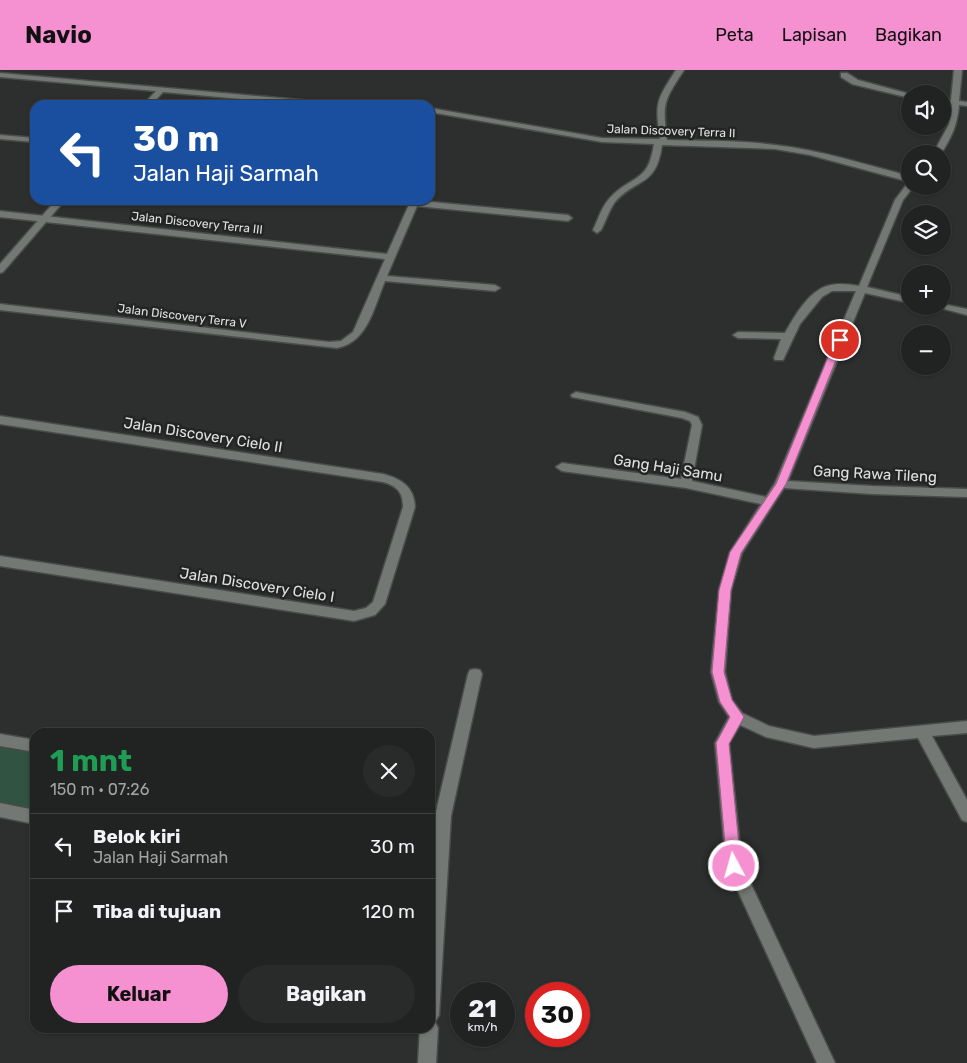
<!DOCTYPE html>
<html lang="id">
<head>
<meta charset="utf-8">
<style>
  :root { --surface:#212322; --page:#292b2a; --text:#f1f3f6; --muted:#a2a4a5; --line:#3e4040; --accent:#f590d1 }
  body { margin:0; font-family:Rubik,sans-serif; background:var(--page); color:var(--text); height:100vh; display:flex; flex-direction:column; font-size:19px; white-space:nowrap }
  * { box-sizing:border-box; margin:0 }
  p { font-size:16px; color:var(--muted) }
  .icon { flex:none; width:28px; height:28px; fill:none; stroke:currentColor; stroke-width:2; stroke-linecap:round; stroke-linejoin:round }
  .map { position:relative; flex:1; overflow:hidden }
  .panel { position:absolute; left:30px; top:658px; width:405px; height:305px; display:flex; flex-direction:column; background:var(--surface); border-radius:15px; box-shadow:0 1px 4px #0004,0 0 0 1px var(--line) }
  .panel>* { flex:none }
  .guide { position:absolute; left:30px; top:30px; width:405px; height:105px; border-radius:15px; box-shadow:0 1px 4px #0004,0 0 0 1px var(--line); background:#1a4fa0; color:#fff; overflow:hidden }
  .tools { position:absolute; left:901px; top:15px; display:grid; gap:10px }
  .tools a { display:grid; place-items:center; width:50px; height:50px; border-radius:50%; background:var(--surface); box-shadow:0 1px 4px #0004,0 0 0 1px var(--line); font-size:25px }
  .speed { position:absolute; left:450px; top:912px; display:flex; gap:10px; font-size:25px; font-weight:700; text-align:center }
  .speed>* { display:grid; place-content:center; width:65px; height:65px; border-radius:50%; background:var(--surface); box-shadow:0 1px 4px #0004,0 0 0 1px var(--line); line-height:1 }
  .speed small { font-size:12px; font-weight:400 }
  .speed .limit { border:8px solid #d22; background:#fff; color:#111 }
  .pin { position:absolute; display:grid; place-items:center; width:42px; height:42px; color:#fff; margin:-21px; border:2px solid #fff; border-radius:50%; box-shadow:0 1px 5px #0007 }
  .me { position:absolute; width:55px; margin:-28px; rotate:354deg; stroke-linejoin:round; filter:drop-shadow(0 0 4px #0008) }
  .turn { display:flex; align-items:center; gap:18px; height:105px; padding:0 20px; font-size:22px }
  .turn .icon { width:65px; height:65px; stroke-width:2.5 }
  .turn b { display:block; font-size:35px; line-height:42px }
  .round { display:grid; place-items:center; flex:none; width:52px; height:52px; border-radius:26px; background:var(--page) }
  .summary { display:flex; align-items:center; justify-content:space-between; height:85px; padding:0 20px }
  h1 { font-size:30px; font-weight:700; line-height:38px; color:#1e9e55 }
  .primary-button { display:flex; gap:10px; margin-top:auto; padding:10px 20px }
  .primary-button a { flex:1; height:58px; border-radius:30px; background:var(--accent); color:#111; font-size:20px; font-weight:700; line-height:58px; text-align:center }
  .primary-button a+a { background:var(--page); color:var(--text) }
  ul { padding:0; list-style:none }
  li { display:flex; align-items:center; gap:15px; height:65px; padding:0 20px; border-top:1px solid var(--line) }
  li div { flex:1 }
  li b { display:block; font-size:19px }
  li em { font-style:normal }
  header { display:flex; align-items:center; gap:30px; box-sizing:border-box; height:70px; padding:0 25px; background:var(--accent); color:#111 }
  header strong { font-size:24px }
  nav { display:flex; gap:28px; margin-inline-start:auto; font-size:18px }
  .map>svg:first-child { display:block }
  .green { fill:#305342 }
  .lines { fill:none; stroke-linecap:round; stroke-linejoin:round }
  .pedestrian-casing { stroke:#494c4a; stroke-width:3 }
  .minor-casing { stroke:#494c4a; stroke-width:3 }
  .pedestrian { fill:#747875; fill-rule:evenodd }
  .minor { fill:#747875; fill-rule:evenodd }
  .route { fill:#f590d1; stroke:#9f5e88 }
  .labels { text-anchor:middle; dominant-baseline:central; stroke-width:5; stroke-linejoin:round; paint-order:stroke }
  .far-street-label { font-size:12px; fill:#dfe1e0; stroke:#222523 }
  .street-label { font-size:15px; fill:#dfe1e0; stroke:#222523 }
</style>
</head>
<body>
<header>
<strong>Navio</strong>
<nav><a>Peta</a><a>Lapisan</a><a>Bagikan</a></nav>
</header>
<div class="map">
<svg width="967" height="993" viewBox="0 0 967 993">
  <rect width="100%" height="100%" fill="#2c2f2d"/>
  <!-- green -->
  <path class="green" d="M0 671 35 677V739L0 732Z"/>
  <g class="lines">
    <defs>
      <path id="pedestrian" d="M56 130H65L3 202 0 203V194Z"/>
      <path id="minor" d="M676 0H684C664 31 662 32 667 70 703 71 740 70 775 75 821 80 866 95 910 106V112L810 85 775 79 662 75C656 118 637 107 615 132 609 140 606 151 601 160L597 163 593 160C598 150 601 138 609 129 631 104 648 115 654 74L602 72 430 42V38L602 68 660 69C655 32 656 31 676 0Z
        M954 0H962L959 31 967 32V36L959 35C957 56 952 66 941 84H933L949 54 951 34 942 33V29L951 30Z
        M0 3 323 32 327 34 309 35 163 22 151 35H143L156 21 0 7Z
        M841 3H847L858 10 910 24V28L852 14 841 7Z
        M352 31 388 33 392 35H354L351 33Z
        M0 65 35 68V72L0 69Z
        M910 113V116H914L903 130 867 217 910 227V233L865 223 788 411 872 416 967 419V427L872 424 784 418 742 483 731 520 725 602 732 630 742 643 769 656 814 666 967 651V663L932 666 967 730V752L962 750 918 668 814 678 766 667 740 655 729 673 742 795 835 993H817L726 795 715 673 729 647 719 632 711 602 719 520 730 482 761 434 686 418 562 401 556 397 562 393 681 409 692 355 690 351 682 348 572 327 571 325 576 322 685 342 698 347 702 355 692 411 766 427 775 413 856 221H832L822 227 800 254 783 290H775L774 288 781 269 738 268 733 265 738 262 785 263C794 247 808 222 827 216 837 213 848 214 859 216L895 130 907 114Z
        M411 130 568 145 572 148 568 151 417 136 387 206 495 215 500 218 495 221 385 211C374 237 368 272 337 278L0 240V234L329 272 341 271 353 262 385 189 0 147V141L387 184Z
        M942 234 967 239V245L933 236H942Z
        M0 346 383 404C401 409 414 416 415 437L385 534 375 545 354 551 0 496V486L354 541 366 538 373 532 403 437C403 422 397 416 383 412L0 354Z
        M475 599 480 600 482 604 451 746 439 945 435 952 438 958 436 993H418L420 958H430V823L435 746 468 604 470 600Z
        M0 664 35 670V682L0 676Z
        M0 733 35 740V754L0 747Z"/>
    </defs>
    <!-- pedestrian casing -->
    <use href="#pedestrian" class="pedestrian-casing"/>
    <!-- minor casing -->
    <use href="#minor" class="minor-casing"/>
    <!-- pedestrian -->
    <use href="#pedestrian" class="pedestrian"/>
    <!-- minor -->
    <use href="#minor" class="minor"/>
  </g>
  <!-- route -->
  <path class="route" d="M840 267 844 270 786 414 741 483 731 520 724 602 732 630 744 647 729 674 741 796 739 800 734 802 729 800 727 796 716 673 730 647 720 632 712 602 719 520 730 482 776 414 835 270Z"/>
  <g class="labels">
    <!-- far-street labels -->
    <g class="far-street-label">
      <text transform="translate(671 61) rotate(2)">Jalan Discovery Terra II</text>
      <text transform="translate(197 153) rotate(6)">Jalan Discovery Terra III</text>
      <text transform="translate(182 246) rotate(7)">Jalan Discovery Terra V</text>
    </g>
    <!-- street labels -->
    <g class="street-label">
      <text transform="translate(203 365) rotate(9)">Jalan Discovery Cielo II</text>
      <text transform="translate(668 398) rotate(9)">Gang Haji Samu</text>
      <text transform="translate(875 404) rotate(3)">Gang Rawa Tileng</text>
      <text transform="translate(257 515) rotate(9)">Jalan Discovery Cielo I</text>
    </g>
  </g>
</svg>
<div class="tools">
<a><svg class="icon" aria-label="sound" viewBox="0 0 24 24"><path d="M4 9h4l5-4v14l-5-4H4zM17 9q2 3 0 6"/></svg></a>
<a><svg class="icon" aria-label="search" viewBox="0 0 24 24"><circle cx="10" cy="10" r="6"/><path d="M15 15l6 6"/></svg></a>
<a><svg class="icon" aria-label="layers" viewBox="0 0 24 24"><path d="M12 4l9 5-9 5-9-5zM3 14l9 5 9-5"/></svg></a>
<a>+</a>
<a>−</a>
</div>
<div class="speed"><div>21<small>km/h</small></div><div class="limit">30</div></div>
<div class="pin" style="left:840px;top:270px;background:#d93025"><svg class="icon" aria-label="arrive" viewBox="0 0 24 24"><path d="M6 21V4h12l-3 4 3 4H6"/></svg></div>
<svg class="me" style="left:734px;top:796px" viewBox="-20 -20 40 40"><circle r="17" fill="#f590d1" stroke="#fff" stroke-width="3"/><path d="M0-11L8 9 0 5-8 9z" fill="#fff"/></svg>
<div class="guide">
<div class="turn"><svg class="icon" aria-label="left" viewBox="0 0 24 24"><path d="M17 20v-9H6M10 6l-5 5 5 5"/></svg><div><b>30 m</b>Jalan Haji Sarmah</div></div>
</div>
<section class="panel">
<div class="summary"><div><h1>1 mnt</h1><p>150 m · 07:26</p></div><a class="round"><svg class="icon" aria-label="close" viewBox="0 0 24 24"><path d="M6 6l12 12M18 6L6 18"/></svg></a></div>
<ul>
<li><svg class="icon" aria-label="left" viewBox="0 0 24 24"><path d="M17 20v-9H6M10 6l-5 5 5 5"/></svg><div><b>Belok kiri</b><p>Jalan Haji Sarmah</p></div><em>30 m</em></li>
<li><svg class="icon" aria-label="arrive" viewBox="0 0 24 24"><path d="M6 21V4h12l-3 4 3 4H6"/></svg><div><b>Tiba di tujuan</b></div><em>120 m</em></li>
</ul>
<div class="primary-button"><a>Keluar</a><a>Bagikan</a></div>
</section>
</div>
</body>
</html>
